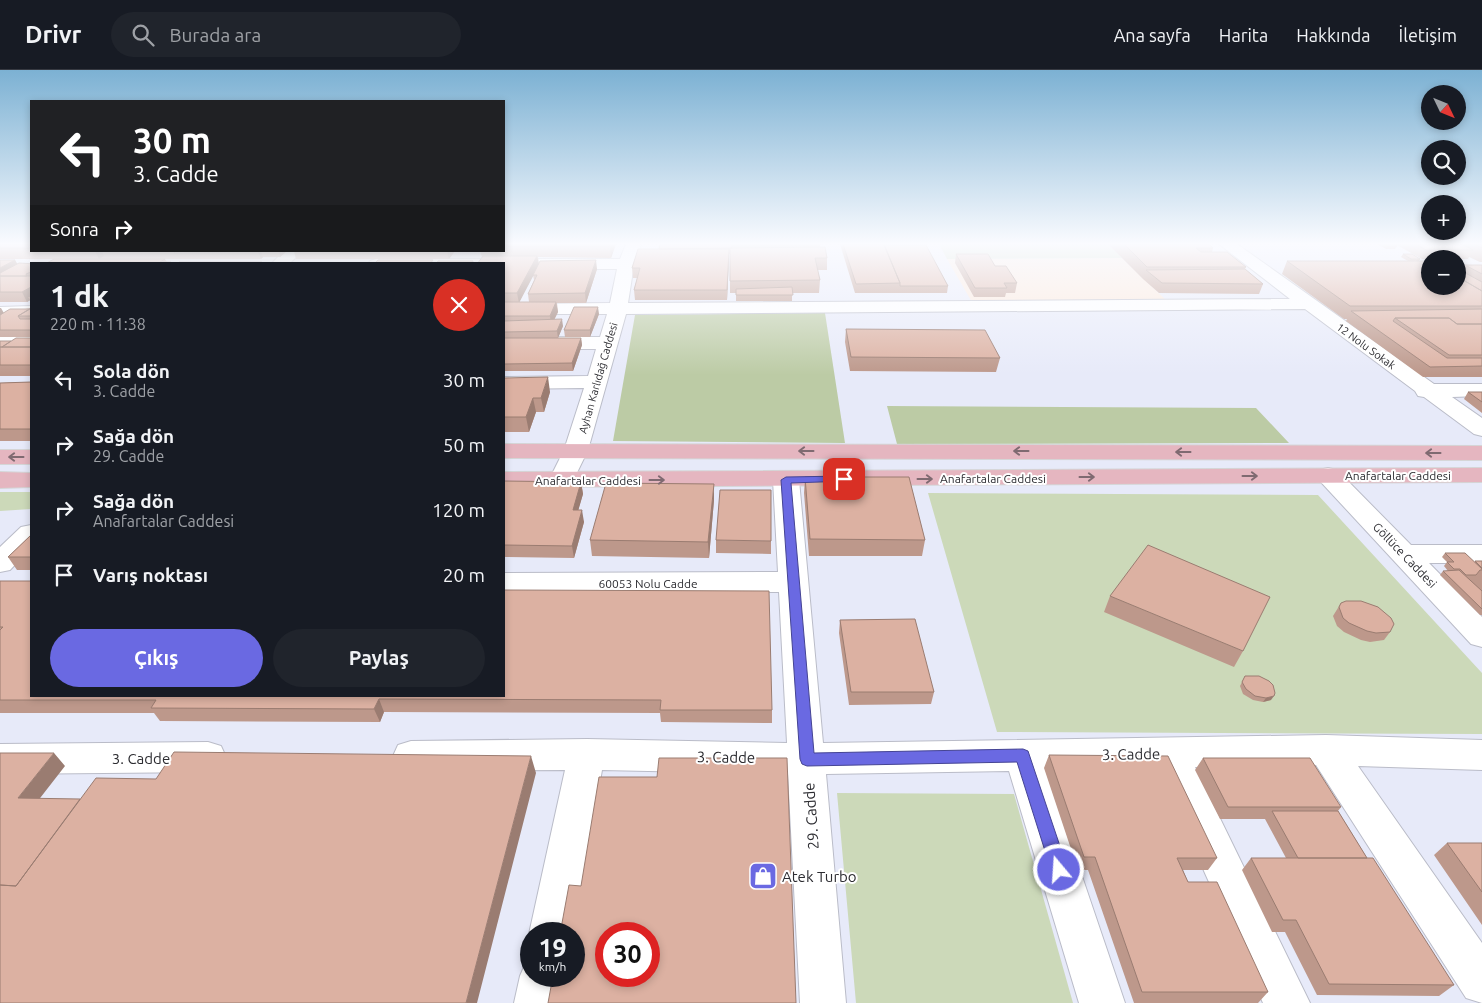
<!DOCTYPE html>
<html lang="tr">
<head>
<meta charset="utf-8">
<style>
  :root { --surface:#171b24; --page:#20242c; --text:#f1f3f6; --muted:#9ea1a6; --line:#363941; --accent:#6a69e2 }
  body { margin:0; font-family:Ubuntu,sans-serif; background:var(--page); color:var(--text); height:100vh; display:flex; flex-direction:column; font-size:19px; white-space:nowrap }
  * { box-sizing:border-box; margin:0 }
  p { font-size:16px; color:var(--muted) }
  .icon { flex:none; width:28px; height:28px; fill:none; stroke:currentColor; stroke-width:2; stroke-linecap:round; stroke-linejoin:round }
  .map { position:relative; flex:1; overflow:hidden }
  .panel { position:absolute; left:30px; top:192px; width:475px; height:435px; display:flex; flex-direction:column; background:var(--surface); border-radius:0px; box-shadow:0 2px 8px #0003 }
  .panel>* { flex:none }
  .hud { position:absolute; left:30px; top:30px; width:475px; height:152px; border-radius:0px; box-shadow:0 2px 8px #0003; background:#202124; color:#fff; overflow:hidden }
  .needle { width:32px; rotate:133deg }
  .controls { position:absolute; left:1421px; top:15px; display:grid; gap:10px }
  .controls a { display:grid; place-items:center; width:45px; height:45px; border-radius:50%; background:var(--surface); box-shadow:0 2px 8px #0003; font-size:25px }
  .speed { position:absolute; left:520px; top:852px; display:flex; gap:10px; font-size:25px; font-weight:700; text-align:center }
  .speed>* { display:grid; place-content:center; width:65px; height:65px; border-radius:50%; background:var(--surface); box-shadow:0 2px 8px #0003; line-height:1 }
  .speed small { font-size:12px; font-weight:400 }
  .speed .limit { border:8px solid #d22; background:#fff; color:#111 }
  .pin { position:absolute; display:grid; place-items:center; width:42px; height:42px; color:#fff; margin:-21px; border-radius:10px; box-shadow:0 2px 8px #0006 }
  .me { position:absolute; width:55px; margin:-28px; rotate:342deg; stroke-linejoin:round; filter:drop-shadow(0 0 4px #0008) }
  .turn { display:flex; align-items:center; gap:18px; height:105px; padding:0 20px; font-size:22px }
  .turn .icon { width:65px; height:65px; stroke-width:2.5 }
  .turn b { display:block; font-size:35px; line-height:42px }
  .then { display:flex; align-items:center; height:48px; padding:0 20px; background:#0003; gap:10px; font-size:19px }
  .round { display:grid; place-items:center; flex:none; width:52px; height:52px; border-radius:26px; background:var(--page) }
  .summary { display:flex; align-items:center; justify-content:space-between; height:85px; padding:0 20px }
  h1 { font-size:30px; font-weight:700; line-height:38px }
  .cta { display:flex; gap:10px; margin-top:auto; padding:10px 20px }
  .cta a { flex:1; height:58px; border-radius:30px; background:var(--accent); color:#fff; font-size:20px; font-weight:700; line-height:58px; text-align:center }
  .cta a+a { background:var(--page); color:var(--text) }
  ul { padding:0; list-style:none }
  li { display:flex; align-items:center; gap:15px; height:65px; padding:0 20px }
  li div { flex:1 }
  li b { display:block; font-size:19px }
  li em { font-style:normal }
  header { display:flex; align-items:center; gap:30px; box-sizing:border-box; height:70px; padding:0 25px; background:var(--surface); border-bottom:1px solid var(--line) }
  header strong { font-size:24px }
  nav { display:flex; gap:28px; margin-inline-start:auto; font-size:18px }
  .search { width:350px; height:45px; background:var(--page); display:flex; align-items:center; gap:12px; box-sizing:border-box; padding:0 18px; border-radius:28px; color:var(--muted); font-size:19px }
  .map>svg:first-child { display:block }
  .built { fill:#e7eaf9; fill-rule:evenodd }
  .education { fill:#fde8d9 }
  .green { fill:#ccd9b9 }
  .forest { fill:#bccba5 }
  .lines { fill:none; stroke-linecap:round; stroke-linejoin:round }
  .minor-casing { stroke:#babcc8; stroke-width:2 }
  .major-casing { stroke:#d5d5d6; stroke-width:2 }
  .minor { fill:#fff; fill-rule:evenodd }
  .major { fill:#e5b6c0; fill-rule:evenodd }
  .wall { fill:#bd988b; fill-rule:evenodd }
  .shaded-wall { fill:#9a7c71 }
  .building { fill:#dcb1a2; stroke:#9a7c71; fill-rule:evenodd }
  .oneway { stroke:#7f6a71 }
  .route { fill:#6a69e2; stroke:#454493 }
  .labels { text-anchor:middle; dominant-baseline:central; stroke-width:4; stroke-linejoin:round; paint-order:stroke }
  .far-street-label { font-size:11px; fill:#2c2c31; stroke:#fff }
  .street-label { font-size:12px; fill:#2c2c31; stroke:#fff }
  .near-street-label { font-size:15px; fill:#2c2c31; stroke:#fff }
  .near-poi-label { font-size:15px; fill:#2c2c31; stroke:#fff; text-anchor:start }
</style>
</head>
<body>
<header>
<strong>Drivr</strong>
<div class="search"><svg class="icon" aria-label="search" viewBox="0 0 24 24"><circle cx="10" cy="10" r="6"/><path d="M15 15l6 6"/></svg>Burada ara</div>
<nav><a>Ana sayfa</a><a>Harita</a><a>Hakkında</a><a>İletişim</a></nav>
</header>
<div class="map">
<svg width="1482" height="933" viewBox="0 0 1482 933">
  <rect width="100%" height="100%" fill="#f5f6fe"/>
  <!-- built -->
  <path class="built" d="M0 174 31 181H504V174H1482V933H0ZM1430 189H1458V216H1430ZM31 194H504V626H31ZM531 864H574V906H531ZM606 864H649V906H606Z"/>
  <!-- education -->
  <path class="education" d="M1122 188 1167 231 972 232 947 189Z"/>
  <!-- green -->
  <path class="green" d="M939 174H1108L1122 188 947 189Z
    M0 422H31V439L0 441Z
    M928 423 1318 425 1482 603V664L997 662Z
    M837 723 1014 724 1073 933H856Z"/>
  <!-- forest -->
  <path class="forest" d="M825 243 845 373 613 371 635 245Z
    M887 336 1256 338 1289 373 897 374Z"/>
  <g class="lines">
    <defs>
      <path id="minor" d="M626 174H641L634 194 628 233 1290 229 1219 174H1237L1434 314H1482V326L1452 327 1482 348V366L1474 364 1424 327 1418 326 1415 321 1305 239 626 244 588 380 571 415 562 418 553 415 549 410 564 380 584 318 504 319V307L588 306 596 279H504V267H600L607 244H504V234L610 233 617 199H504V194H368L370 191 376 189H620Z
        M284 181H302L289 194H271Z
        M31 236V246L0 247V237Z
        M0 265H31V277H0Z
        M1328 398 1337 400 1411 475H1482V493H1429L1482 547V577L1471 574 1319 410 1316 405 1319 400Z
        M786 402 795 405 799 410 823 673 1326 665 1482 670V700L1358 696 1482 873V933L1466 928 1316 695 1195 697 1310 933H1263L1158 698 1046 700 1125 933H1079L1009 701 826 704 846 933H800L788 704 602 700 573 864H531V869L529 864 565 700 411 701 398 697 393 686 398 675 411 671 587 669 787 673 779 522 504 523V503L778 502 773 410 777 405Z
        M31 455V478L10 500 0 502V477L21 457Z
        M208 672 221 676 226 687 221 698 208 702 0 704V674Z
        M531 888V906H566L560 933H514L520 906 527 890Z"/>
      <path id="major" d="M504 374 1482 376V390L504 388Z
        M0 380H31V394H0Z
        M1482 398V412L504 417V402Z
        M0 402 31 403V417L0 418Z"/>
    </defs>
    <!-- minor casing -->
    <use href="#minor" class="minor-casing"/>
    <!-- major casing -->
    <use href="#major" class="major-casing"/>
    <!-- minor -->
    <use href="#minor" class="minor"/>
    <!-- major -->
    <use href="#major" class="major"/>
  </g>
  <!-- wall -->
  <path class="wall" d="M0 174H31V181H287L280 187H263L261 189H165L167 192 53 189H0Z
    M504 174H616L611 188 538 187 539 194 597 199 586 233H557L558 242 554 250 563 256 558 268H581L582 275 573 301H504V194L482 187 480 181H504ZM533 205 534 210 528 224 529 232H519Z
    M660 174H820V177L827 188V200H817L820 210 819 223H792V231H736V223H730V184H729L727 230H635L634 220 637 208H633L632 198 659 179Z
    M840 174H884L948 216 947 223H855Z
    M1108 174H1209L1213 178 1212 182 1246 197 1245 199 1263 214 1259 224 1159 223 1143 209Z
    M1377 174H1394L1397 176 1395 179H1386Z
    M1395 174H1482V192H1480L1469 187 1468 189H1422Z
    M294 181H455L449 189H296Z
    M956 184 995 196 1017 213 1015 223H1006L1005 227H974L955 193Z
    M1403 184 1420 189 1419 191 1430 216 1462 201 1465 195H1482V307H1423L1346 251 1347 249H1344L1282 204 1287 191H1408L1401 187Z
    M0 190H15L17 194H31V230L27 232H0Z
    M0 238 3 243 31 238V267H0Z
    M599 244 590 267H565L564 260Z
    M846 259 1000 288 996 302 850 301 845 272Z
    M31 268V306H0V271H11Z
    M504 308 550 322 544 342H536L529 362H504Z
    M31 312V371H0V313Z
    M1468 322H1482V343L1464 329Z
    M805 407 925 470 922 486H809L804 423Z
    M504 411 581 412 583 424 578 440 584 452 574 488 504 487Z
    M714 430 709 488 592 486 590 470Z
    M31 465V500H17L8 487Z
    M716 470 771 471V484L716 483Z
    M1445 483 1475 492V491H1482V545H1480L1440 505 1443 501H1448L1444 496 1447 492 1442 487Z
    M0 511 31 626 504 520 772 640V653L661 652 660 643 384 642 380 652 160 651 154 643H0Z
    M1110 526 1243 581 1234 597 1104 542Z
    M1341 533 1390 562 1384 570 1370 572 1361 570 1344 562 1337 556 1333 546Z
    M840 550 934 622 931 634 849 635 839 563Z
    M1245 606 1271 630 1263 632 1253 630 1243 624 1240 616Z
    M1049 685 1217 788 1208 800H1183L1188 812 1268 922 1258 933H1134L1088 800H1078L1044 698Z
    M1203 688 1341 737 1338 741 1367 788 1454 915 1439 926 1317 925 1285 862H1272L1242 800 1251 788H1286L1265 749H1220L1195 700Z
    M1447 773H1482V855L1434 785Z"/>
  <!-- shaded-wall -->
  <path class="shaded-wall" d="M610 174H616L611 188 610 176Z
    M729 179V188L727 230V220Z
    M95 181H102L104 186 99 189Z
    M260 181H261L263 187 261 189 258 182Z
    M279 181H287L280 187Z
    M447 181H455L449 189Z
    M537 186 539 195 519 233 517 223Z
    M15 190 20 199 0 207V198Z
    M596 190 597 199 586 233 585 223Z
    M31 217V227H28L30 230 27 232 22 222Z
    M556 232 558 242 551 256 550 246Z
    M598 237 599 244 590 267V260Z
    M0 238H1L5 245 0 247Z
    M562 249 563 256 558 268 557 261Z
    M581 268 582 275 573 301 572 293Z
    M548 307 550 322 544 342 541 328Z
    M533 328 536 342 529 362 526 347Z
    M581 412 583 424 575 452 573 440Z
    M714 414V430L709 488 708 472Z
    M582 440 584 452 574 488 572 476Z
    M1274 626 1271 630 1263 632 1266 628Z
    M379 629 384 642 380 652 374 639Z
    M54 683 65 696 30 741 18 728Z
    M531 686 536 703 477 933H466Z"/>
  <!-- building -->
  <path class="building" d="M0 174H31V178H0Z
    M504 174H610V176H504Z
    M660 174H732V178H730L659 179Z
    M732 174H820V175H732Z
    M843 174H884L900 213 856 214Z
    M1124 174H1209L1213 178H1196L1201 182H1227L1246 197H1147Z
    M1384 174H1394L1397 176H1387Z
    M1416 174H1462L1473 180H1426Z
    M1475 174H1482V178Z
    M884 175H926L948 216H900V213Z
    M825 177 827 188H815L820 210 730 211V178Z
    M638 179H729L727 220H634L640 198H632Z
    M176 181H260L258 182 174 183Z
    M956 184H988L995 196H1006L1017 213H1004L1007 218H975Z
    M1403 184H1412L1420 189H1411Z
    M483 186H537L517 223H504V194H477Z
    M54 189H165L160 192H171L169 194H45Z
    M0 190H15L0 198Z
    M378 190H433L430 194H374Z
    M596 190 585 223 528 224 537 205H533L540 191Z
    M438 191H473L472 194H436Z
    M1287 191H1429L1430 192V216H1458V207L1482 221V236H1350Z
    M179 192H262L260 194H177Z
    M19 193 36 194H31V202L26 204 27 206H0V203Z
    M1465 195H1482V204Z
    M1245 199 1263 214 1162 213 1146 200Z
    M1458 199 1482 212V221L1458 207Z
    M0 206H31V217L22 222H0Z
    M792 217 793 225H736V219Z
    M504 232H556L550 246H504Z
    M574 237H598L590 260H564Z
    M31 238V246H18Z
    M10 239H30L18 246 20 249H31V260H0V245Z
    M1482 239V254H1457L1449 248H1395L1393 251 1447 288H1482V296L1430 297 1351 241Z
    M1395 248H1449L1457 254H1482V285H1449Z
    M562 249 557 261 504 262V251Z
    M846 259 985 260 1000 288 851 287Z
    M16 268H31V277H2Z
    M504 268H581L572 293 504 294Z
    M11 271 2 277H0V271Z
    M0 277H31V294L30 295H0Z
    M548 307 541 328H533L526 347H504V308Z
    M31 312V359H0V313Z
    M1468 322H1482V332Z
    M805 407H909L925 470 810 469Z
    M504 411 581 412 573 440H582L572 476 504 475Z
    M606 413 714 414 708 472 590 470Z
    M720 420H771V471L716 470Z
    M31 465V487H8Z
    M1148 475 1270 527 1243 581 1110 526Z
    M1445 483H1465L1482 499V500H1480L1476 505H1466L1460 499H1454L1447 492H1454Z
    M1475 491H1482V498Z
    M1459 500 1482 521V539L1443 501Z
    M0 511H31V626H504V520L769 521 772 640H660L661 630 379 629 374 639 151 638 156 630H0V560L3 557H0Z
    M1346 531H1361L1378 537 1391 548 1394 554 1390 562 1376 563 1367 561 1349 553 1343 548 1339 537 1341 533Z
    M915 549 934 622H851L840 550Z
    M1245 606H1259L1269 611 1273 615 1275 623 1274 626 1266 628 1255 626 1246 619 1242 612Z
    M174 682 531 686 466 933H0V815L16 816 96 708 156 709Z
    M0 683H54L18 728 80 729 16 816 0 815Z
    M1049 685 1168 686 1217 788H1177L1188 812H1217L1268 922H1142L1095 787H1084Z
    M659 688H787L796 933H548L553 906H574V864H560L569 815 581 816 599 707H657ZM606 864H649V906H606Z
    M1203 688H1310L1341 737H1228Z
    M1272 741H1338L1367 788H1298Z
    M1447 773H1482V822Z
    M1251 788H1373L1454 915 1329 914 1296 850H1283Z"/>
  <!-- one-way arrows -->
  <defs><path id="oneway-shaft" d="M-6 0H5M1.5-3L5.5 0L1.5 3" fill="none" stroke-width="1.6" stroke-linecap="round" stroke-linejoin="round" transform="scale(1.25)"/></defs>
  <g class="oneway">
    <use href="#oneway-shaft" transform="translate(806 381) rotate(-180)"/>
    <use href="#oneway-shaft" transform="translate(1021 381) rotate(-180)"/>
    <use href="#oneway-shaft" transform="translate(1183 382) rotate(-180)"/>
    <use href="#oneway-shaft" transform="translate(1433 383) rotate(-180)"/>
    <use href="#oneway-shaft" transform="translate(16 387) rotate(180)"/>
    <use href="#oneway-shaft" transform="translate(1250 406)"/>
    <use href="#oneway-shaft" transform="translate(1087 407)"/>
    <use href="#oneway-shaft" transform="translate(925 409)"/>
    <use href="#oneway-shaft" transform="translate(657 410)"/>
  </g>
  <!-- sky -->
  <linearGradient id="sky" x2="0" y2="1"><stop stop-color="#7cb1d3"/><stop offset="0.57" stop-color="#fafbff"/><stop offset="1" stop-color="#fafbff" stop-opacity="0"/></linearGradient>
  <rect width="1482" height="305" fill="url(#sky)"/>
  <!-- route -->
  <path class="route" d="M844 406 849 409 848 411 791 413 814 683 1023 679 1028 681 1068 800 1065 805 1059 808 1053 805 1051 800 1017 692 807 696 802 694 800 689 781 410 786 407Z"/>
  <!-- icons -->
  <defs>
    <symbol id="shop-square" viewBox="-11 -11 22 22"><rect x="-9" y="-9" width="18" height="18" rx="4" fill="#6a69e2" stroke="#fff"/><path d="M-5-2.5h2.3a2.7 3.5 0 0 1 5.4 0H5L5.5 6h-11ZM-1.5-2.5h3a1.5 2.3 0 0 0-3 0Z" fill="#fff"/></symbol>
  </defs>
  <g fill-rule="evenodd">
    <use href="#shop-square" x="747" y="790" width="32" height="32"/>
  </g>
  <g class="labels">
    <!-- far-street labels -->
    <g class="far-street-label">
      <text transform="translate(1366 276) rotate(36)">12 Nolu Sokak</text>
      <text transform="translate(598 308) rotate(-74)">Ayhan Karlıdağ Caddesi</text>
    </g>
    <!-- street labels -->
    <g class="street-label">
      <text x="1398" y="405">Anafartalar Caddesi</text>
      <text x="993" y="408">Anafartalar Caddesi</text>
      <text x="588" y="410">Anafartalar Caddesi</text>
      <text transform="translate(1405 485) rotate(46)">Göllüce Caddesi</text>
      <text x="648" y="513">60053 Nolu Cadde</text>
    </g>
    <!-- near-street labels -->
    <g class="near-street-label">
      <text transform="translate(1131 684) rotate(-1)">3. Cadde</text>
      <text transform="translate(726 687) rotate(1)">3. Cadde</text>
      <text x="141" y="688">3. Cadde</text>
      <text transform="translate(811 746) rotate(-94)">29. Cadde</text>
    </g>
    <!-- near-poi labels -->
    <g class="near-poi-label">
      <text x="782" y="806">Atek Turbo</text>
    </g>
  </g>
</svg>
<div class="controls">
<a><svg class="needle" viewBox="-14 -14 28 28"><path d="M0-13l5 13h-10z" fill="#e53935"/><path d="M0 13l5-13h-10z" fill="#9ea1a6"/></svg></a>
<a><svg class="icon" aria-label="search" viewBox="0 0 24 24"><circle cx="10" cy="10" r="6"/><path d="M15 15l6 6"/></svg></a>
<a>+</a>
<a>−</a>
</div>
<div class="speed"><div>19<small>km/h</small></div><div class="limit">30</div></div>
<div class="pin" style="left:844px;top:409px;background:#d93025"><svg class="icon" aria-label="arrive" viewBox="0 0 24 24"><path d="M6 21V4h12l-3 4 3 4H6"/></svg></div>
<svg class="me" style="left:1059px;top:800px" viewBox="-20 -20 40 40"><circle r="17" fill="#6a69e2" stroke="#fff" stroke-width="3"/><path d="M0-11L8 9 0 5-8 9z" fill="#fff"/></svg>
<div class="hud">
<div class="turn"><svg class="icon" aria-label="left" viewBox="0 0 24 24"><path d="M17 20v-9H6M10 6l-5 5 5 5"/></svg><div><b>30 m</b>3. Cadde</div></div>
<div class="then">Sonra<svg class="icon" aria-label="right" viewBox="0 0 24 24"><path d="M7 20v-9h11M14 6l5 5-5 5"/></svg></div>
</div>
<section class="panel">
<div class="summary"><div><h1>1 dk</h1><p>220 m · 11:38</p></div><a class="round" style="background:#d93025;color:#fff"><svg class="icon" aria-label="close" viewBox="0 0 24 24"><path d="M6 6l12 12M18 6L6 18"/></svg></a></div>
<ul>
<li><svg class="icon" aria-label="left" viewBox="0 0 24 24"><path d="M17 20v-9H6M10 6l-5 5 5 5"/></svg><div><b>Sola dön</b><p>3. Cadde</p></div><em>30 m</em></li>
<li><svg class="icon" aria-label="right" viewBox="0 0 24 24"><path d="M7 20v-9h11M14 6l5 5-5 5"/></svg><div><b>Sağa dön</b><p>29. Cadde</p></div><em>50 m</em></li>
<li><svg class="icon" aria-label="right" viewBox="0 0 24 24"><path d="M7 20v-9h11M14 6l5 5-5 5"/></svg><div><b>Sağa dön</b><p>Anafartalar Caddesi</p></div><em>120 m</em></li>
<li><svg class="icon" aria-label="arrive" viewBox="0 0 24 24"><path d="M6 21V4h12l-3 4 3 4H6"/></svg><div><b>Varış noktası</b></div><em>20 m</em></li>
</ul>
<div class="cta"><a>Çıkış</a><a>Paylaş</a></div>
</section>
</div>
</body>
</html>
